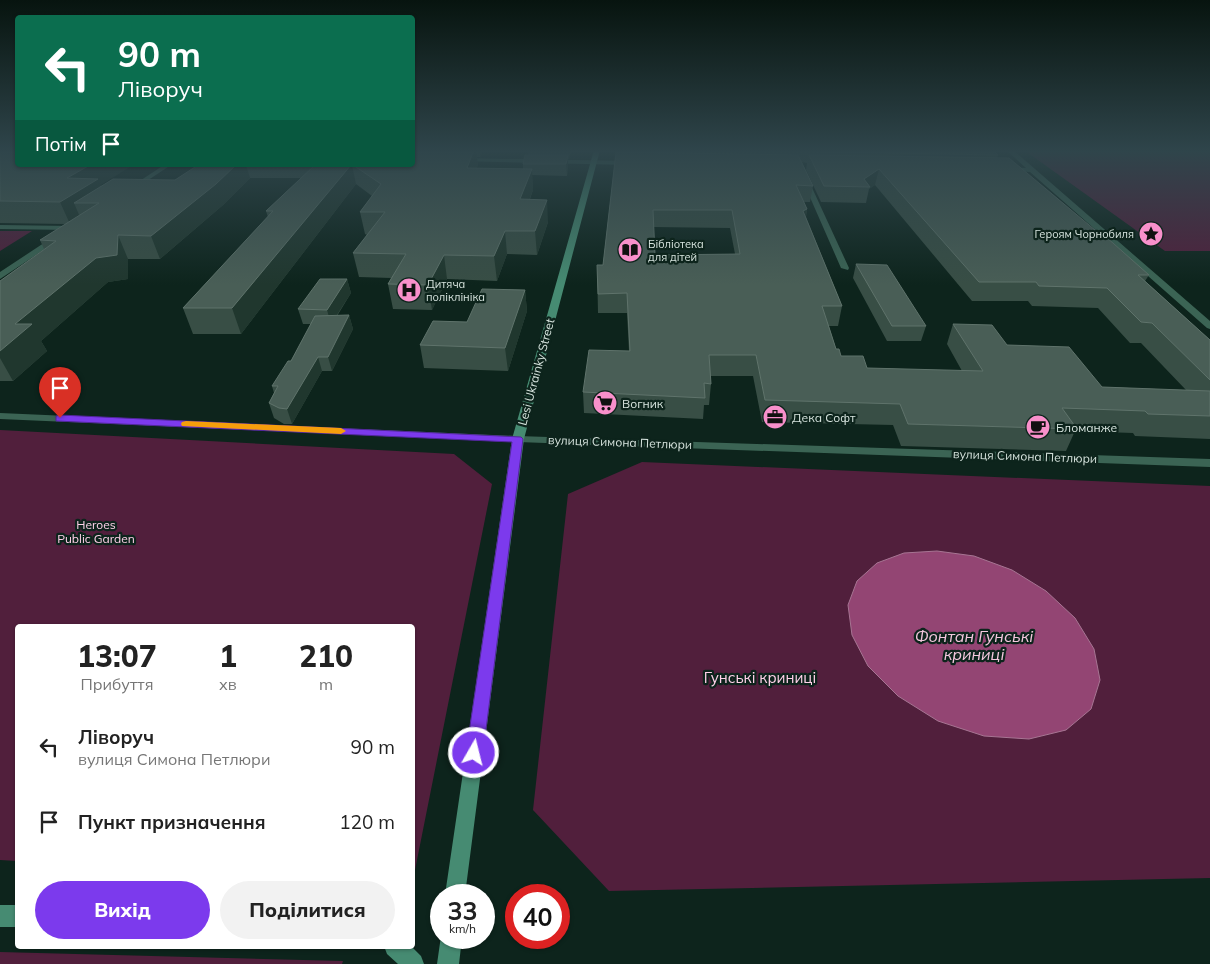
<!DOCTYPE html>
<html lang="uk">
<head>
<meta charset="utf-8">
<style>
  :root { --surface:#fff; --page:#f2f2f2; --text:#222; --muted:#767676; --accent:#7c3aed }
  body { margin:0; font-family:Mulish,sans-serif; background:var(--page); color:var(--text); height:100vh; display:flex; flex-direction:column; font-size:19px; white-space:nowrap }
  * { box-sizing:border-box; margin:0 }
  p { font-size:16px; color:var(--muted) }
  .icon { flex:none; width:28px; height:28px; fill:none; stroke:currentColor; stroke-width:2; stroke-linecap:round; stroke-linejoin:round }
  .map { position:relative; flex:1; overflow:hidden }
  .details { position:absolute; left:15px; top:624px; width:400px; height:325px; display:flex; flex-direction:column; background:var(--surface); border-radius:5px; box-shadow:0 1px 4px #0004 }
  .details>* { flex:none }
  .top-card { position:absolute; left:15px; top:15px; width:400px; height:152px; border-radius:5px; box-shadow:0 1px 4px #0004; background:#0b6e4f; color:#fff; overflow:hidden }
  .speed { position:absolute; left:430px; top:884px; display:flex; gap:10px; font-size:25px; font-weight:700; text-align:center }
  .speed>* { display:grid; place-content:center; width:65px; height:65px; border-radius:50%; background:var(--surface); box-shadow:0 1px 4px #0004; line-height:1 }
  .speed small { font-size:12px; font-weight:400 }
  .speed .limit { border:8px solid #d22; background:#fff; color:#111 }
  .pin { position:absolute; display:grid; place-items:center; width:42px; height:42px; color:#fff; margin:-51px -21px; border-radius:50% 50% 50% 0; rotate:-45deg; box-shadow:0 0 5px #0007 }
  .pin .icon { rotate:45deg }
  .me { position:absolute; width:55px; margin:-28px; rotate:8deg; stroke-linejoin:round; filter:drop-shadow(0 0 4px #0008) }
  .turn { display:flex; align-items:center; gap:18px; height:105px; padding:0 20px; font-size:22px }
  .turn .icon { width:65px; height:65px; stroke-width:2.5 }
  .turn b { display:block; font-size:35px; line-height:42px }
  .then { display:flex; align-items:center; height:48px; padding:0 20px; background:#0003; gap:10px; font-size:19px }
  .eta { display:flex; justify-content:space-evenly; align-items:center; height:85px; text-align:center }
  .eta b { font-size:30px; font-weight:800; line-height:35px }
  .button { display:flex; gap:10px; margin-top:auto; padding:10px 20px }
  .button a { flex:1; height:58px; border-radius:30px; background:var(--accent); color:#fff; font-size:20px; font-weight:800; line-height:58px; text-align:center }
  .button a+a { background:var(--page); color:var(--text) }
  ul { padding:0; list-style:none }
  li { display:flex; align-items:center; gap:15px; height:75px; padding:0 20px }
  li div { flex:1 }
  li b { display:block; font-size:19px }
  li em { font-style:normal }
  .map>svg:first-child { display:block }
  .green { fill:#511f3c }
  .water { fill:#934573; stroke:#a77593 }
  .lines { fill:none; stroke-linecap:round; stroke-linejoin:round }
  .lane { fill:#3b6454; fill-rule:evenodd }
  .street { fill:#3b6454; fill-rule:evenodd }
  .secondary { fill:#468b72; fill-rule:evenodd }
  .wall { fill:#384e45; fill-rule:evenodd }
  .shaded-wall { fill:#20372e }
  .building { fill:#495e56; stroke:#5f736b; fill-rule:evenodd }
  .route { fill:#7c3aed; stroke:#51269a }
  .slow { fill:#f59e0b }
  .labels { text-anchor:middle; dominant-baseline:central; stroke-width:4.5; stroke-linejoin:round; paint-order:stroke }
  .far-poi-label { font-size:11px; fill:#d7e4de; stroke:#0d241c; text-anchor:start }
  .street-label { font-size:12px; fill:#d7e4de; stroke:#0d241c }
  .poi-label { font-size:12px; fill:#d7e4de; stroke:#0d241c; text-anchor:start }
  .park-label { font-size:12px; fill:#ffd1e9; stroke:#0d241c }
  .near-park-label { font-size:15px; fill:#ffd1e9; stroke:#0d241c }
  .near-water-label { font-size:16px; font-style:italic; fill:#f4c7de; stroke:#0d241c }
</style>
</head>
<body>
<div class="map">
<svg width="1210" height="964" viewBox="0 0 1210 964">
  <rect width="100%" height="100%" fill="#0d241c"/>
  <!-- green -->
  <path class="green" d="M1024 150H1210V251H1165Z
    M0 231H32L0 251Z
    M0 430 454 454 492 484 415 870H412V626H18L17 861 0 860Z
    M642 462 1210 486V878L609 891 533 810 568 494Z
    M0 952 343 961 342 964H0Z"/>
  <!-- water -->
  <path class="water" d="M937 551 974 556 1012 570 1046 591 1075 618 1094 649 1100 680 1091 709 1066 730 1029 739 984 736 938 721 898 696 868 666 852 635 848 605 857 581 877 563 904 553Z"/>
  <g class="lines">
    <!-- lane -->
    <path class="lane" d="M805 177 808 179 849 268 848 270 841 268 802 179Z
      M0 225 72 226 76 228 72 230 0 229Z"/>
    <!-- street -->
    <path class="street" d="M1006 150H1013L1210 321V329L1207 328 1030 172 1005 170V168L1007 167 1026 168Z
      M460 158 630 161 633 163 630 165 458 161Z
      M164 165H171L133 190H129V188Z
      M53 237 60 239 0 279V272Z
      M0 413 518 436 1210 459V467L518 442 0 419Z"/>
    <!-- secondary -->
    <path class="secondary" d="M594 150H600L524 439 465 895H445L512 439Z
      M0 905H18V927H0Z
      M441 936V938H462L459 964H437Z
      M384 946H411L421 956 424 964H398L387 954Z"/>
  </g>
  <!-- wall -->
  <path class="wall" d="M0 150 101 185V186L175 180 198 165H412V150H483L480 157H477L478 165 476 168 523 169V164L528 155V150H571L569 159H568V166L567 176 532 175 533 190 530 199 548 222 537 255 507 254 497 281 447 279 432 310 393 309 388 284 391 278 359 277 353 253 367 235 365 234 360 212 372 196 356 184 241 334H193L183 308 268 217 266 211 301 178H250L223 205 160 259H128V279L108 282 41 341 47 351 13 381H0V281L44 249 40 240 66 224 0 223Z
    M616 150H993L998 155 997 158 1149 275 1145 281 1210 340V439L1135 436 1133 433 1075 431 1066 451 901 446 893 425 762 422 753 376H711V384L709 405H704L703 419 584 413 583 392 629 351 627 313H598L597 265H603ZM802 162 807 163 806 170 821 202 866 203 869 189 875 185 972 301H1028L1032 306 1098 308 1130 343H1141L1186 390 1102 387 1007 345 953 324 947 344 962 371 867 368 841 356 836 349 829 326H838L842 306 806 217 807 209 804 202H810L813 186ZM654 227 730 228 735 254 655 255Z
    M856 264 926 326 921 341H887L853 278Z
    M347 279 351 293 337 316 349 315 353 329 332 371H322L292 424H284L274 418 269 403 274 393 272 386 291 361 311 324H303L298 309Z
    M525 290 527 311 508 371 424 368 420 345 467 322Z"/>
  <!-- shaded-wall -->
  <path class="shaded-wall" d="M474 150H476L478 165 469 189 467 168Z
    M480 150H483L480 157Z
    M568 155V166L567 176 566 164Z
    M90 165H133L101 185 107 200 99 203H74L80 217 70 224 60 202 67 178Z
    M236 165H246L250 178 223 205 160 259 151 236Z
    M351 165H352L356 184 241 334 232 308Z
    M532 169 533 190 521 221 520 199Z
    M879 169 875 185 869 189 870 187 864 179Z
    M547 200 548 222 537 255 535 231Z
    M807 209 804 226 803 211Z
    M505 231 507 254 497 281 494 256Z
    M118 235 128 259V279L108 282 41 341 47 351 13 381 0 358V351L15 324Z
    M444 255 447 279 432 310 428 285Z
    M347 279 351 293 331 324 327 310Z
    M525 290 527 311 508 371 505 348Z
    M349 315 353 329 332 371 328 357Z
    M318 357 322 371 292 424 287 409Z"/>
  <!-- building -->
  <path class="building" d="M0 150H18V165H90L67 178 98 179 60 202 0 201Z
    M412 150H474L467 168 532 169 520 199 547 200 535 231H505L494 256 444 255 428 285 388 284 406 254 353 253 385 212H360L381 184 353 165H412Z
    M720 150H993L998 155Z
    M616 152 798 155 813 186 796 185 807 209 803 211 842 306H822L836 349H839L841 356H863L867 368 983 371 953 324 992 325 1007 345 1069 347 1102 387 1210 391V416L1148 414 1145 411 1062 408 1077 429 908 424 900 404 765 400 756 355H709L711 384 704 383 705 398 583 392 589 350 630 351 627 293 598 294 597 265H603ZM653 210H732L740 254 655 255Z
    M525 155H568L566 164H523Z
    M809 155 1009 158 1101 235 1105 236 1149 275H1138L1210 340V380L1152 323 1141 322 1107 288 1039 286 1036 282H979L879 169 864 179 870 187 824 186Z
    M198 165H236L216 184 151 236 118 235 117 255 96 258 15 324H32L0 351V281L56 241 40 240 99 203H74L113 179 175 180Z
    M315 165H351L232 308H183L273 211H266Z
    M856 264 887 265 926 326H892Z
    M320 279H347L327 310 298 309Z
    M482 289 525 290 505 348 420 345 433 321 467 322Z
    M349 315 328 357H318L287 409 279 408 269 403 278 386H272L288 361H291L315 316Z"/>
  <!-- sky -->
  <linearGradient id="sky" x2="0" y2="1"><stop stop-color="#07140f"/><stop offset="0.53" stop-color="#2f454b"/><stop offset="1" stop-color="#2f454b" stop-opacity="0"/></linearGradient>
  <rect width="1210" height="285" fill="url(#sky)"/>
  <!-- route -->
  <path class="route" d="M60 415 521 437 523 439 483 753 480 758 474 760 469 758 466 753 512 442 56 421V416Z"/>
  <!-- slow -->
  <path class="slow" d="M186 421 341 428 346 431 341 434 182 426 181 424 182 422Z"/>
  <!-- icons -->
  <defs>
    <symbol id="sight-disc" viewBox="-11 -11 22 22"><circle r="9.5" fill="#f890cb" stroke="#0d241c"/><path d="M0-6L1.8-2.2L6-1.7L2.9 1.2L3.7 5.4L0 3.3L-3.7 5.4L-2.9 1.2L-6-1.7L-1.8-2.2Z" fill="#111"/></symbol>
    <symbol id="library-disc" viewBox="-11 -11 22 22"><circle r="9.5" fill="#f890cb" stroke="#0d241c"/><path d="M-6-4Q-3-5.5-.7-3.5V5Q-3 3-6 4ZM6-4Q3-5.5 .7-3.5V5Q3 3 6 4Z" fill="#111"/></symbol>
    <symbol id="hospital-disc" viewBox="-11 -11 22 22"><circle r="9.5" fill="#f890cb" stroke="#0d241c"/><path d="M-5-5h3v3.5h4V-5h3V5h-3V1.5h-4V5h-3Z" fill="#111"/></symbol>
    <symbol id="supermarket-disc" viewBox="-11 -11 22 22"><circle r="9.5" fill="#f890cb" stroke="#0d241c"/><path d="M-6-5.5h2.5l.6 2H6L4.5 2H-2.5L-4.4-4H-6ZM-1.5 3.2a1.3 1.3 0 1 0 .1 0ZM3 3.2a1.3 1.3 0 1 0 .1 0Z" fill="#111"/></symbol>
    <symbol id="office-disc" viewBox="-11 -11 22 22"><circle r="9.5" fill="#f890cb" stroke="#0d241c"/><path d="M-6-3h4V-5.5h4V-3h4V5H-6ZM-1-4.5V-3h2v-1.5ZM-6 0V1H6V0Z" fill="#111"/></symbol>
    <symbol id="cafe-disc" viewBox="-11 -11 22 22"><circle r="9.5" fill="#f890cb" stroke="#0d241c"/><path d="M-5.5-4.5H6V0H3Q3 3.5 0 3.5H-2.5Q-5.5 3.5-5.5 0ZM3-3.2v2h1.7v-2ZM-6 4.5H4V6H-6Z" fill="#111"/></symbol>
  </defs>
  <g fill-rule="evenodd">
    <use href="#sight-disc" x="1137" y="220" width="28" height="28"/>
    <use href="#library-disc" x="616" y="236" width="28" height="28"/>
    <use href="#hospital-disc" x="395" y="276" width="28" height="28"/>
    <use href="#supermarket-disc" x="591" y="389" width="28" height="28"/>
    <use href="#office-disc" x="761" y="403" width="28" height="28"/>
    <use href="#cafe-disc" x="1024" y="413" width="28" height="28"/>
  </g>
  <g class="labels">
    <!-- far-poi labels -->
    <g class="far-poi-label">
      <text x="1134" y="234" text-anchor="end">Героям Чорнобиля</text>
      <text x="648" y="244">Бібліотека<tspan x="648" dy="13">для дітей</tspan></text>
      <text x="426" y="284">Дитяча<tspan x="426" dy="13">поліклініка</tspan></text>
    </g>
    <!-- street labels -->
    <g class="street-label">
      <text transform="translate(536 372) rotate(-75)">Lesi Ukrainky Street</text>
      <text transform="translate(620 442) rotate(2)">вулиця Симона Петлюри</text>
      <text transform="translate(1025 456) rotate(2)">вулиця Симона Петлюри</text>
    </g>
    <!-- poi labels -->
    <g class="poi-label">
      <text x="622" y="403">Вогник</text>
      <text x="792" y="417">Дека Софт</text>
      <text x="1056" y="427">Бломанже</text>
    </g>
    <!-- park labels -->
    <g class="park-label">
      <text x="96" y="524">Heroes<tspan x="96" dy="14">Public Garden</tspan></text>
    </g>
    <!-- near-park labels -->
    <g class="near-park-label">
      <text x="760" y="677">Гунські криниці</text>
    </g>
    <!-- near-water labels -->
    <g class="near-water-label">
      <text x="974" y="636">Фонтан Гунські<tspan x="974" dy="18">криниці</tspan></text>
    </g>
  </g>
</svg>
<div class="speed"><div>33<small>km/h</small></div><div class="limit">40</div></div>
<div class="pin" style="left:60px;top:418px;background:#d93025"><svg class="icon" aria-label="arrive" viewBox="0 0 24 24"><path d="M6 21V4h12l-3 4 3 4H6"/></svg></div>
<svg class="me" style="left:474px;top:753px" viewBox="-20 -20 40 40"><circle r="17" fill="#7c3aed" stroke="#fff" stroke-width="3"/><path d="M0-11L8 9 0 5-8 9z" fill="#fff"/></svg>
<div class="top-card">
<div class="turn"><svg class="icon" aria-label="left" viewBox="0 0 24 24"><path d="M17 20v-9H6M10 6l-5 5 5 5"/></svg><div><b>90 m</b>Ліворуч</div></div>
<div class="then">Потім<svg class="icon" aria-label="arrive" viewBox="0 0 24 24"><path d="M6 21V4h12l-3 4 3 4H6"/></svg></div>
</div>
<section class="details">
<div class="eta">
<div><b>13:07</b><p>Прибуття</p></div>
<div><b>1</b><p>хв</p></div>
<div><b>210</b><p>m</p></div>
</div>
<ul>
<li><svg class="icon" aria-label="left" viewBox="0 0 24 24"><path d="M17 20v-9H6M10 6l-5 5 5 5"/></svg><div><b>Ліворуч</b><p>вулиця Симона Петлюри</p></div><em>90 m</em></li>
<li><svg class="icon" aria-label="arrive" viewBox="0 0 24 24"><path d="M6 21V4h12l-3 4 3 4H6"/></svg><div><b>Пункт призначення</b></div><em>120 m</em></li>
</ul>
<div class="button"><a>Вихід</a><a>Поділитися</a></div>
</section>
</div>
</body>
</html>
